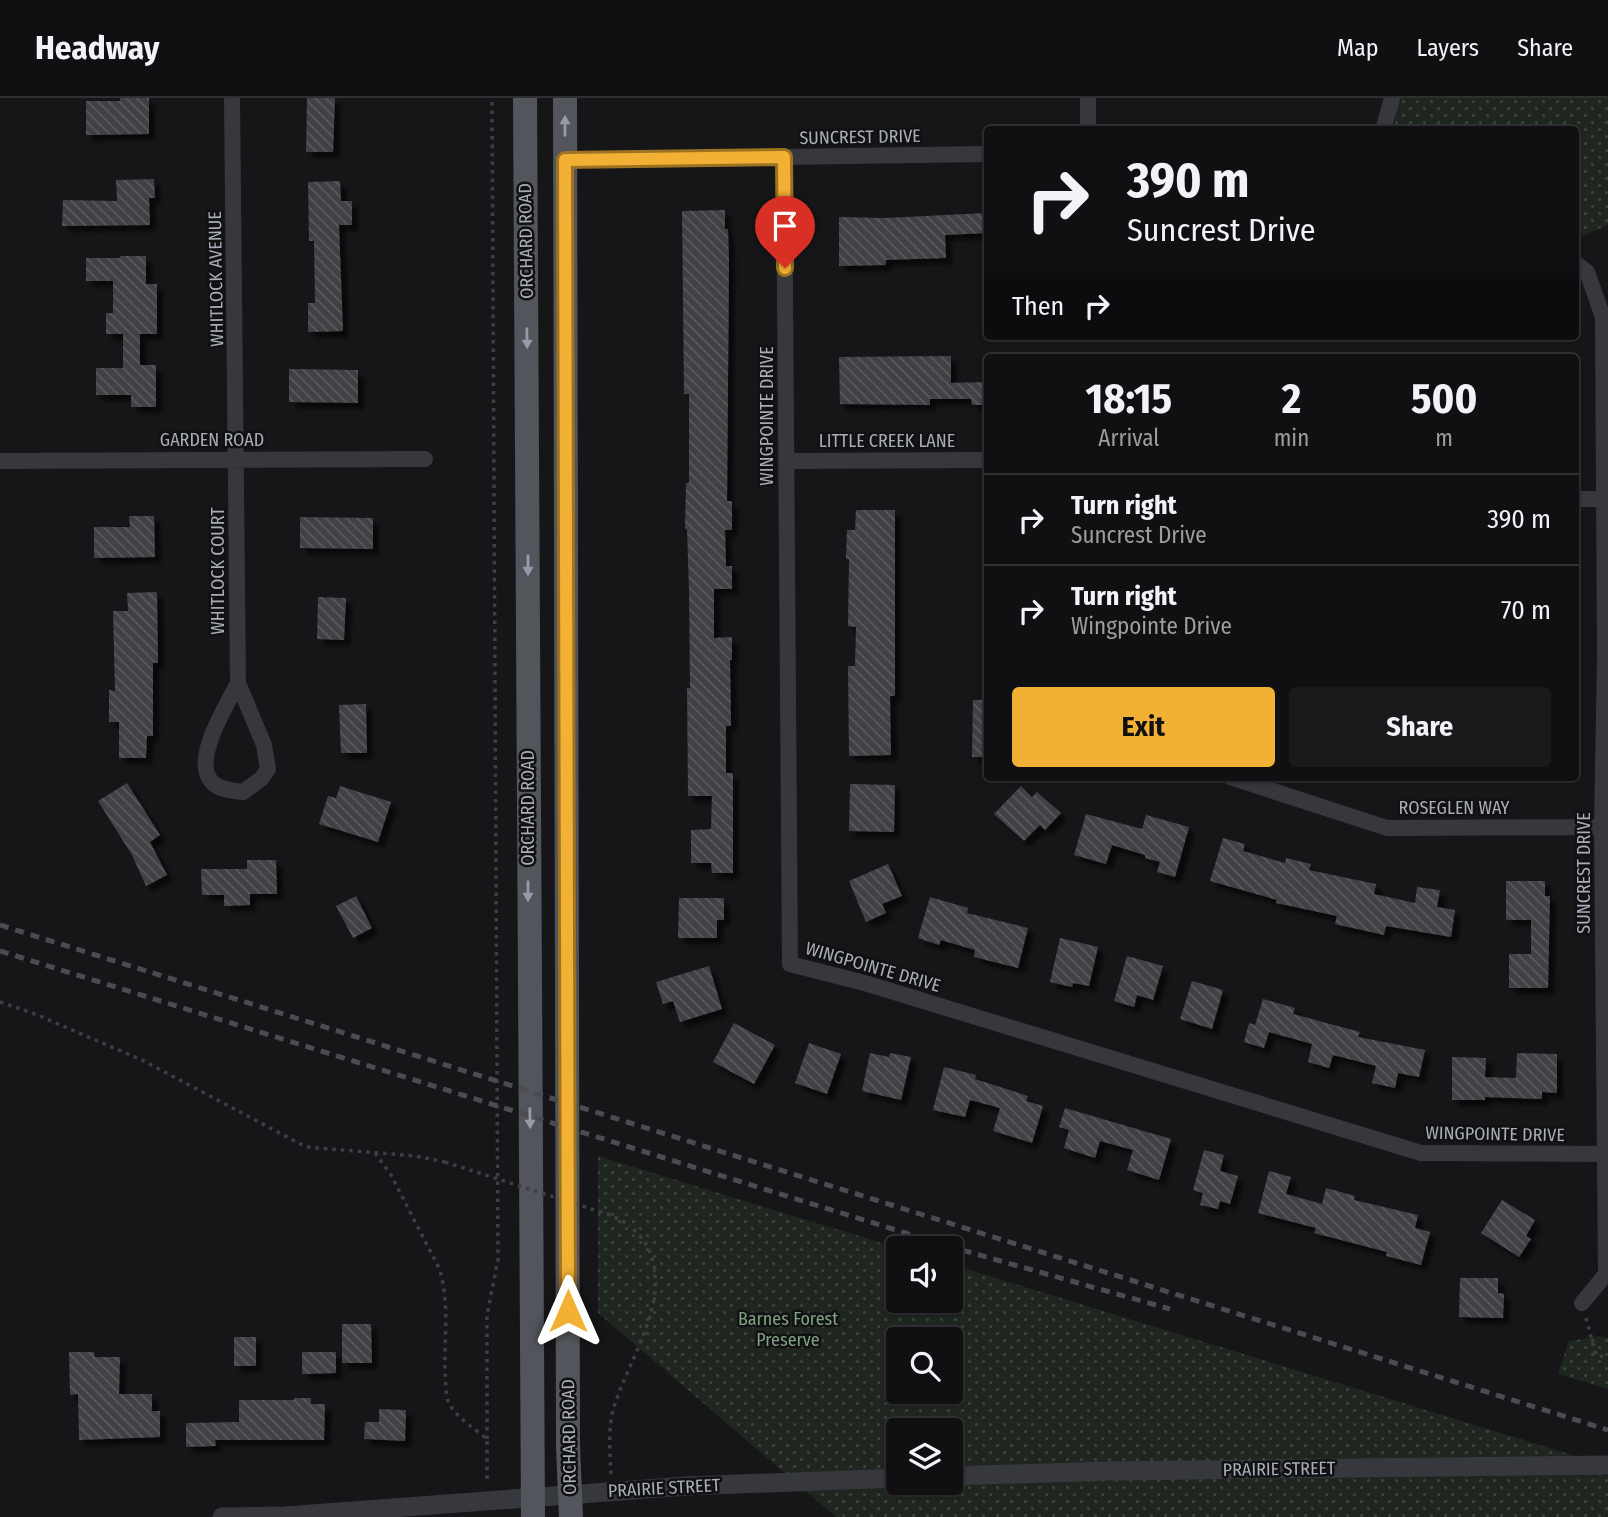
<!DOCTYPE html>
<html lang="en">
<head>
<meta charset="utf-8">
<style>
  :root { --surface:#101012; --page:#19191b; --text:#f1f3f6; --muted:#9c9d9f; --line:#303032; --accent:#f2b134 }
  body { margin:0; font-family:"Fira Sans Condensed",sans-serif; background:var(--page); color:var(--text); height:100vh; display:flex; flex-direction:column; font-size:26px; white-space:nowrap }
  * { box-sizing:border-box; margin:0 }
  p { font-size:23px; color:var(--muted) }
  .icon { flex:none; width:38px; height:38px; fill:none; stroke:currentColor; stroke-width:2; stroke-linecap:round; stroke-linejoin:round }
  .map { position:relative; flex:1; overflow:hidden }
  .panel { position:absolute; left:984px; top:256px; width:595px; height:427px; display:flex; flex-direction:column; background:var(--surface); border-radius:7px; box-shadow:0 2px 5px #0004,0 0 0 2px var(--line) }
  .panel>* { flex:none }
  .guide { position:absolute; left:984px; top:28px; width:595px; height:214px; border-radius:7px; box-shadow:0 2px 5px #0004,0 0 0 2px var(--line); background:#101012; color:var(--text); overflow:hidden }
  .fabs { position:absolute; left:886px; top:1138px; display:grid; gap:14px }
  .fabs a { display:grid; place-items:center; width:77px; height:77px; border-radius:7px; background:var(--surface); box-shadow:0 2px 5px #0004,0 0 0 2px var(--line); font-size:35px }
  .pin { position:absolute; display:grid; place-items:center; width:60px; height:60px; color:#fff; margin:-72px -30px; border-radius:50% 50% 50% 0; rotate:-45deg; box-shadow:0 0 7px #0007 }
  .pin .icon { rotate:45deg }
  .me { position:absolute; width:77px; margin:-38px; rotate:0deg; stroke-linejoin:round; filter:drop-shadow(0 0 5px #0008) }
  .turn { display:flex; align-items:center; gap:24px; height:147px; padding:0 28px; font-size:32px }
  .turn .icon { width:91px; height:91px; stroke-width:2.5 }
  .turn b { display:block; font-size:49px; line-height:60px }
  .then { display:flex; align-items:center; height:66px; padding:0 28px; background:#0003; gap:14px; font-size:26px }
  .eta { display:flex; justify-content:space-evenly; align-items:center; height:119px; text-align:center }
  .eta b { font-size:42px; font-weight:700; line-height:49px }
  .action { display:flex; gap:14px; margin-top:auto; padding:14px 28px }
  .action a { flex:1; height:80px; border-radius:7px; background:var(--accent); color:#111; font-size:28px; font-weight:700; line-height:80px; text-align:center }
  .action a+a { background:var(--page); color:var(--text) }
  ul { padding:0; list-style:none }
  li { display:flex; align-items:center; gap:21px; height:91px; padding:0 28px; border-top:2px solid var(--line) }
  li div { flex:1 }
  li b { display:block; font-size:26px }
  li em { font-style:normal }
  header { display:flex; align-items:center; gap:42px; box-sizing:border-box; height:98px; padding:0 35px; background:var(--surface); border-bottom:2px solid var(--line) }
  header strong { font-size:33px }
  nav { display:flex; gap:38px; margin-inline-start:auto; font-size:24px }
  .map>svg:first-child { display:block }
  .park { fill:url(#park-dots); fill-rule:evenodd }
  .building { fill:url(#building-back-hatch); filter:url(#shadow) }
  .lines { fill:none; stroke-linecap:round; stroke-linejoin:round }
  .path { stroke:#3d3f44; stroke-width:3.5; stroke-dasharray:3.5 5; stroke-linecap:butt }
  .minor { stroke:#37383d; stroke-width:16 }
  .tertiary { stroke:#37383d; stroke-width:19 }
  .primary { stroke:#53555c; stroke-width:24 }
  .rail { stroke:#4a4c52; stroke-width:5; stroke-dasharray:9 7; stroke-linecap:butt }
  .path-bridge { stroke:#3d3f44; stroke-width:3.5; stroke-dasharray:3.5 5; stroke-linecap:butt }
  .oneway { fill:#979ba6 }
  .route-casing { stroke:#9d7322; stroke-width:18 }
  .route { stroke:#f2b134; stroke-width:12 }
  .labels { text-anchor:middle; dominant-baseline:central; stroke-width:5; stroke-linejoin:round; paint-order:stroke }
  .street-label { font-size:18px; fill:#a8adb8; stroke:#111113 }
  .park-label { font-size:18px; fill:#7fa381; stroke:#111113 }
</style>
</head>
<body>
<header>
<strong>Headway</strong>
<nav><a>Map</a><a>Layers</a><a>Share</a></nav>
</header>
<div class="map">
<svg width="1608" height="1419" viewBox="0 0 1608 1419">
  <defs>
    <pattern id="park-dots" width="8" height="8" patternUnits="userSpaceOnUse" patternTransform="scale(1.75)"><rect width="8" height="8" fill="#1e261f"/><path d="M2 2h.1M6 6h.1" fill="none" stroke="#3c433d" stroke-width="1.8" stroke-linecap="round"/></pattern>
    <pattern id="building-back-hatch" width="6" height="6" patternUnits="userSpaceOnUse" patternTransform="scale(1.75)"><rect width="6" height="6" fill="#404145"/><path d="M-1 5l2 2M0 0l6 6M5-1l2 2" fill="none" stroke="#595a5e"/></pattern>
    <filter id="shadow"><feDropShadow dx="6" dy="6" stdDeviation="2" flood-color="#0009"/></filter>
  </defs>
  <rect width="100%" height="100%" fill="#161618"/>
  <!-- park -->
  <path class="park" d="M1399 0H1608V127L1575 141V32H1393Z
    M598 1058 898 1150V1202H950V1166L1608 1368V1419H836L598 1215ZM898 1241H950V1293H898ZM898 1332H950V1384H898Z
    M1601 1238 1608 1240V1291L1558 1276 1569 1243Z"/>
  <!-- building -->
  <path class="building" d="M120 0H149V36L86 37V3H120Z
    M307 0H335L333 54H306Z
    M154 81 155 100H149L150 127 62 128 63 102 117 103 116 82Z
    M340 83 341 103H352V127H339L343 233 308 234V205H315L314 143H309L308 84Z
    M725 112V131H728L729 162 727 403H732V432H725L726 468H732V491H714V540L732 539V562H730L731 628H726V675H733V775H712L711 765H691V732L711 731 712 698H688L687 590H690L689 492 687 431H685L686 385H689V296H684L682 113Z
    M987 115V135L945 137 946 160 886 162V167L839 168V119L885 120Z
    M120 158H146V186H157V236H140V267H156V309H131V297H96V270H123V236H106V215H113V183H86V160H120Z
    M951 258V285L987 284V307H972L971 301H930V307L840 306 839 259Z
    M289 271 358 272V305L289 304Z
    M856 412H895V598H890L891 657 849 658 848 568H855L856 529 848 528 849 461H846L847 432H855Z
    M129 418H154L155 459 94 460V429H130Z
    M300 419 373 420V451L300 450Z
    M157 494 158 565H153V638H147L146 660H119V624H109V592L115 593 113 513H128L127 495Z
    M318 499 346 500 344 542 317 541Z
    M973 602H987V659H972Z
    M366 606 367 655H341L339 607Z
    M127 685 160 737 150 744 167 777 146 788 132 757 98 703Z
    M850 686 895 687 894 734 849 733Z
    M340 688 391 704 378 744 319 726 328 698 336 700Z
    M1021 688 1032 699 1037 694 1061 715 1045 732 1040 727 1024 743 994 716Z
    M1086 716 1142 731 1146 717 1189 729 1175 779 1157 774 1160 764 1145 760V757L1112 747 1106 766 1074 757Z
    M1223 740 1245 746 1243 753 1285 765 1286 760 1311 766 1309 772 1376 786 1374 796 1415 805 1417 789 1440 792 1437 809 1455 812 1451 839 1386 828 1384 837 1335 826 1337 818 1276 805 1277 802 1210 783Z
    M247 762H276L277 796H250V807L224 808V797H202L201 771H247Z
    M888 766 902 798 882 806 886 815 866 824 849 783Z
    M1506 783H1545V798H1550L1548 890H1509V856H1531V822H1506Z
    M356 798 372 830 353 840 336 808Z
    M930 799 968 810 967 815 1028 830 1018 870 974 859 975 852 941 842 939 847 918 840Z
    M679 800H724V822H717V840H678Z
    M1060 840 1098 849 1089 888 1073 885 1072 889 1050 884Z
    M1127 858 1163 868 1153 902 1137 897 1134 909 1114 903Z
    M709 868 722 911 680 924 673 903 663 906 656 884Z
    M1192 883 1223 892 1212 931 1180 921Z
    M1263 901 1295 910 1293 916 1360 934 1358 939 1425 952 1419 979 1398 975 1395 990 1372 985 1376 968 1333 957 1329 970 1308 964 1312 946 1269 934 1264 950 1244 944 1249 925 1255 927Z
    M734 925 775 947 754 986 713 964Z
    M809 945 841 956 827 996 795 985Z
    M870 955 889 959 890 955 911 959 901 1002 862 993Z
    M1517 955 1557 956V995L1542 994V1001L1485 999V1002H1452V959L1486 960 1485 979 1516 980Z
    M944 969 976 977 975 981 1028 998 1026 1003 1043 1008 1032 1045 993 1033 1000 1010 970 1002 965 1019 933 1012Z
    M1065 1010 1171 1041 1159 1082 1127 1072 1133 1052 1100 1043 1095 1060 1064 1050 1069 1032 1059 1029Z
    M1204 1052 1224 1057 1220 1073 1238 1078 1230 1106 1220 1103 1218 1111 1200 1107 1203 1095 1193 1092Z
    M1269 1073 1291 1079 1286 1096 1322 1106 1326 1090 1355 1098 1354 1102 1418 1117 1415 1130 1430 1134 1421 1167 1386 1158 1387 1154 1314 1135 1316 1130 1258 1115Z
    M1502 1102 1535 1122 1526 1138 1531 1141 1519 1159 1481 1135Z
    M1460 1180H1498V1195L1504 1196 1503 1220 1459 1219Z
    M342 1226H371L372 1265H342Z
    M234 1239H256V1268H234Z
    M69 1254H94L95 1259H120L119 1296H152V1313H160V1339L79 1342 78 1296 70 1297Z
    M302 1254H336V1275L302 1276Z
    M294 1300H311V1306H325L324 1342H215L216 1348 186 1349V1325L239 1324V1302H294Z
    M379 1311 406 1312 405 1343 364 1341 365 1324H379Z"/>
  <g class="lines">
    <!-- path -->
    <path class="path" d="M0 904 35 916 142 962 306 1049 416 1058 445 1064
      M375 1055 391 1077 439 1170C450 1203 444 1241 445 1275 446 1283 445 1295 448 1303 454 1318 475 1331 487 1341V1386
      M1586 1220 1596 1257 1608 1260
      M487 1341V1217L498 1162 492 0
      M611 1376C610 1356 608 1331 613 1312 628 1261 674 1201 647 1148 643 1140 635 1134 630 1127"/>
    <!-- minor -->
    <path class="minor" d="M232 0 238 585C227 607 190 664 213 685 220 692 234 693 243 694L261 681 268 671 264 647 238 585
      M1088 0V32
      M1383 32 1392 0
      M784 59 790 866 868 886 1421 1055 1606 1056
      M565 62 987 56
      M1575 165 1587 174 1603 219 1605 559 1602 729 1606 1176 1582 1205
      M0 363 425 361
      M786 363 987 362
      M1575 401H1603
      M1230 679 1387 730 1602 729"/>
    <!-- tertiary -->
    <path class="tertiary" d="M950 1378 1108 1373 1608 1367
      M222 1419 285 1418 687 1388 898 1380"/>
    <!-- primary -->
    <path class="primary" d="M525 0 533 1419
      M565 0 568 1349 571 1419"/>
    <!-- rail -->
    <path class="rail" d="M0 827 1608 1332
      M0 853 944 1147 1170 1211"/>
    <!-- path-bridge -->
    <path class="path-bridge" d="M445 1064 610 1117 630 1127"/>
  </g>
  <!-- one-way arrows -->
  <defs><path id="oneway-solid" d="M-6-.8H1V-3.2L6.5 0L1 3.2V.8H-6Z" transform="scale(1.75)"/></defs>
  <g class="oneway">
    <use href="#oneway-solid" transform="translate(565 28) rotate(-90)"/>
    <use href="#oneway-solid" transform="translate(527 240) rotate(89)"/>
    <use href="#oneway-solid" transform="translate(528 467) rotate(90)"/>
    <use href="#oneway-solid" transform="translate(528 793) rotate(90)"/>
    <use href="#oneway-solid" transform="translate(530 1020) rotate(89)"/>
  </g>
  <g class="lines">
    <defs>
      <path id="route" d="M568 1213 565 62 784 59 785 170"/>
    </defs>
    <!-- route casing -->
    <use href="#route" class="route-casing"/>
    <!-- route -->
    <use href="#route" class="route"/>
  </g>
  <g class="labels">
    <!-- street labels -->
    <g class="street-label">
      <text transform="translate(860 39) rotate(-1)">SUNCREST DRIVE</text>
      <text transform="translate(526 143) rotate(-91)">ORCHARD ROAD</text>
      <text transform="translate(216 181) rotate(-91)">WHITLOCK AVENUE</text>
      <text transform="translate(767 318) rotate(-90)">WINGPOINTE DRIVE</text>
      <text x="212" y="342">GARDEN ROAD</text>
      <text x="887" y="343">LITTLE CREEK LANE</text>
      <text transform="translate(218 473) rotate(-90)">WHITLOCK COURT</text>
      <text transform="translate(528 710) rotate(-90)">ORCHARD ROAD</text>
      <text x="1454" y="710">ROSEGLEN WAY</text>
      <text transform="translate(1584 775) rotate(-90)">SUNCREST DRIVE</text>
      <text transform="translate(873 869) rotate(16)">WINGPOINTE DRIVE</text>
      <text transform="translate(1495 1036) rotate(1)">WINGPOINTE DRIVE</text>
      <text transform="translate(569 1339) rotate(-91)">ORCHARD ROAD</text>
      <text transform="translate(1279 1371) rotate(-1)">PRAIRIE STREET</text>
      <text transform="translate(664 1390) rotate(-3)">PRAIRIE STREET</text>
    </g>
    <!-- park labels -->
    <g class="park-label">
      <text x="788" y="1221">Barnes Forest<tspan x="788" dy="21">Preserve</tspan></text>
    </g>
  </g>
</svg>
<div class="fabs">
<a><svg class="icon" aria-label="sound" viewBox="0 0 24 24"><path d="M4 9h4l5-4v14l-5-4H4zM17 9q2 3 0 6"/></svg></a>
<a><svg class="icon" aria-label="search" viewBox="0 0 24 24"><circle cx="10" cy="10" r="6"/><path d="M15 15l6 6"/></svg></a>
<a><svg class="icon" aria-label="layers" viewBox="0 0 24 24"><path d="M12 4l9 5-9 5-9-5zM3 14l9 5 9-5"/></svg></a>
</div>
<div class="pin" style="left:785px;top:170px;background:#d93025"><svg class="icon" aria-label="arrive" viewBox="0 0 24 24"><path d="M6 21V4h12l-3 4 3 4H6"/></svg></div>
<svg class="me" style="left:568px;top:1213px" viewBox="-20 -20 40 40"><path d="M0-17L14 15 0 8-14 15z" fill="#f2b134" stroke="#fff" stroke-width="4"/></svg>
<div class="guide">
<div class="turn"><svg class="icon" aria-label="right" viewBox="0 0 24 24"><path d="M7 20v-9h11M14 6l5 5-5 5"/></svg><div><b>390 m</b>Suncrest Drive</div></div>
<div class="then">Then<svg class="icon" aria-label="right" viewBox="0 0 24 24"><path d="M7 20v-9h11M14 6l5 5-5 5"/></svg></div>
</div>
<section class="panel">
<div class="eta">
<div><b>18:15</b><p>Arrival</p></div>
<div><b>2</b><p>min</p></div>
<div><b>500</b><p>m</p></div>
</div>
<ul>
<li><svg class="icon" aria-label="right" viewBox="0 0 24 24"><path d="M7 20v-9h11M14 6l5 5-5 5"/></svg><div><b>Turn right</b><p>Suncrest Drive</p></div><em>390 m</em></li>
<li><svg class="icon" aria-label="right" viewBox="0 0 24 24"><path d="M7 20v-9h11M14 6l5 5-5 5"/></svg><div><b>Turn right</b><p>Wingpointe Drive</p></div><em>70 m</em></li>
</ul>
<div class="action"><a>Exit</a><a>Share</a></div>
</section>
</div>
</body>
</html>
